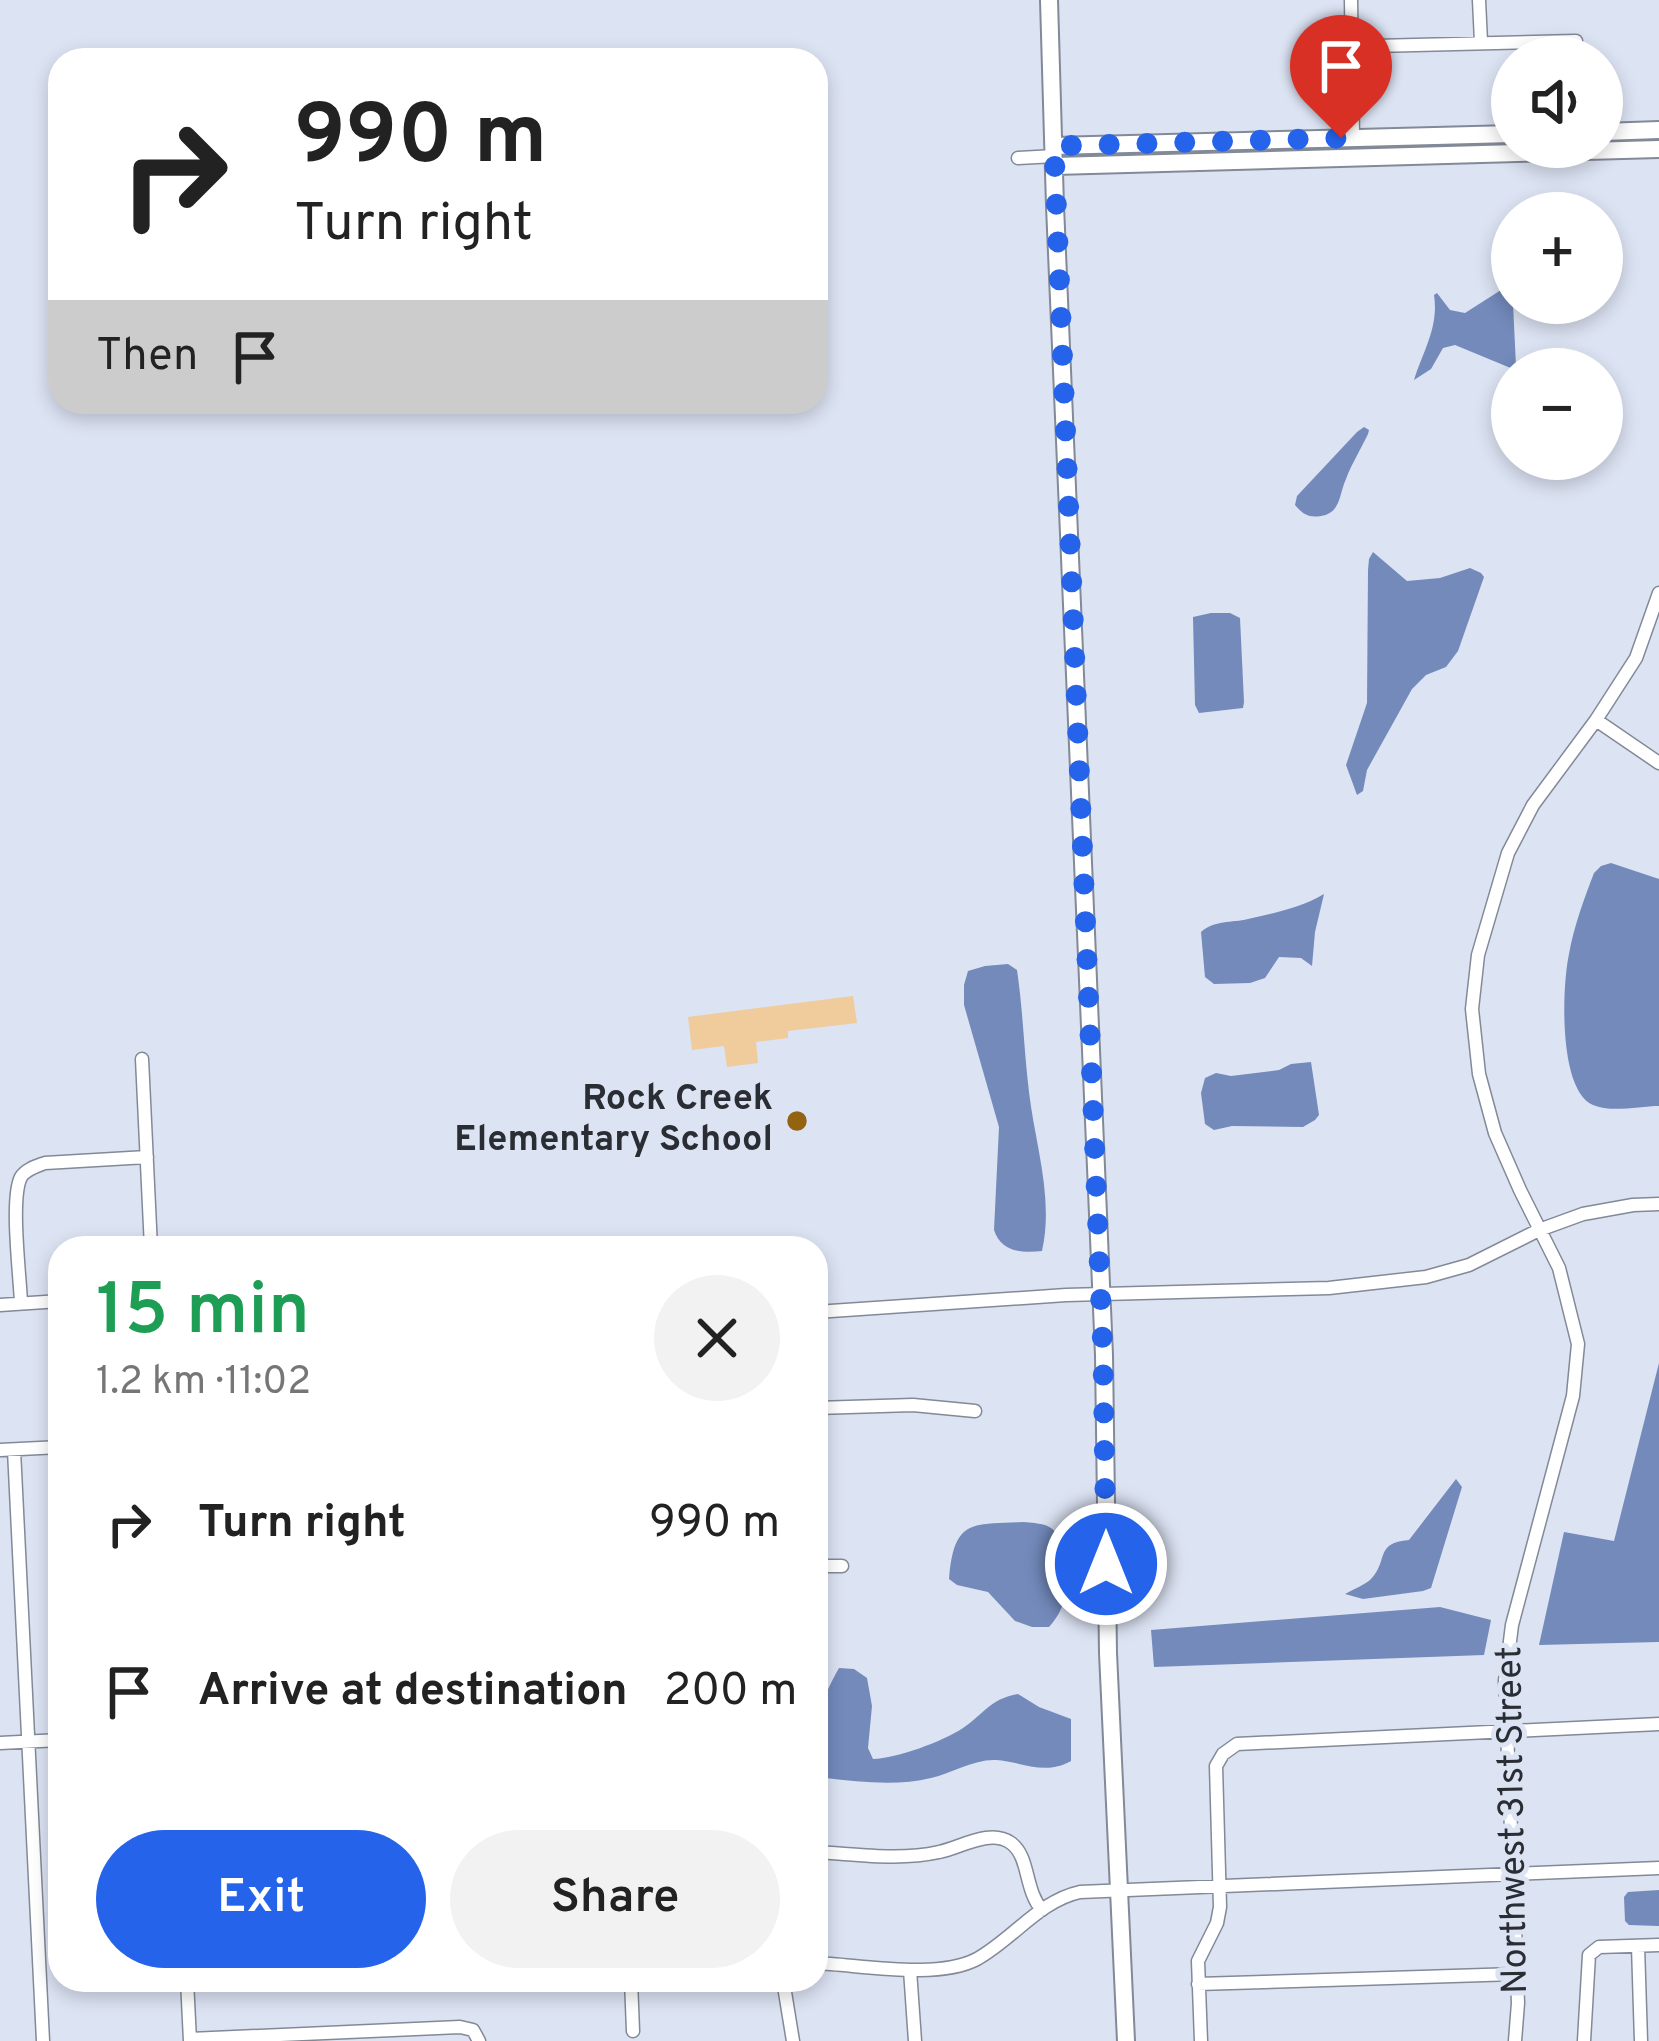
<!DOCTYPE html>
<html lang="en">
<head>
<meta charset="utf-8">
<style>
  :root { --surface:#fff; --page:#f2f2f2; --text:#222; --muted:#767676; --accent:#2563eb }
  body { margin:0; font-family:Overpass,sans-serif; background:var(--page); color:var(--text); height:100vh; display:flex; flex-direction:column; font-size:45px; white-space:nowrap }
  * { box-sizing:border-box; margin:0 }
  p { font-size:39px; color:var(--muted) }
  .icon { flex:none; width:66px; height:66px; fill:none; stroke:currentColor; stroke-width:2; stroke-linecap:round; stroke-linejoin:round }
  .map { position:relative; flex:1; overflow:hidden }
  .details { position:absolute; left:48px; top:1236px; width:780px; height:756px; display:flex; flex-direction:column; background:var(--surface); border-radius:36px; box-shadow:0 6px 18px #0003 }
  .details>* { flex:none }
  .banner { position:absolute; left:48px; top:48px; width:780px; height:366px; border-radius:36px; box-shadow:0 6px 18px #0003; background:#fff; color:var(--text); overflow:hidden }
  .fabs { position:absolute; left:1491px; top:36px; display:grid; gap:24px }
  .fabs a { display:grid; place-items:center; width:132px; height:132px; border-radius:50%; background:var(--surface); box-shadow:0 6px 18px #0003; font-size:60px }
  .pin { position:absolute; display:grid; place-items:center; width:102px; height:102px; color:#fff; margin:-123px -51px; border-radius:50% 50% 50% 0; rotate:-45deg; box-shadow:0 0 12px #0007 }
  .pin .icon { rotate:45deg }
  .me { position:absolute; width:132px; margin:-66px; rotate:0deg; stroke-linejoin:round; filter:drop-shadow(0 0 9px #0008) }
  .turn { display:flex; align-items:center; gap:42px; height:252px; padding:0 48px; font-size:54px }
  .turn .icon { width:156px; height:156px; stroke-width:2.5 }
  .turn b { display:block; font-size:84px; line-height:102px }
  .then { display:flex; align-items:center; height:114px; padding:0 48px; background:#0003; gap:24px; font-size:45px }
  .round { display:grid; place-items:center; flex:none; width:126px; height:126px; border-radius:63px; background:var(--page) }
  .summary { display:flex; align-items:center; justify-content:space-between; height:204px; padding:0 48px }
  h1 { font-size:72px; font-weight:600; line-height:90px; color:#1e9e55 }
  .primary-button { display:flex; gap:24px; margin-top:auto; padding:24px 48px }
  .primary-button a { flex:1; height:138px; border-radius:72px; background:var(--accent); color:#fff; font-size:48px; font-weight:600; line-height:138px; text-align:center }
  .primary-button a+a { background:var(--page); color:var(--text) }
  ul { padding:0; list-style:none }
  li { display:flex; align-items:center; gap:36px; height:168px; padding:0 48px }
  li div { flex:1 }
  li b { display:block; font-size:45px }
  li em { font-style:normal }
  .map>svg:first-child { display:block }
  .green { fill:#f0cb9b }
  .water { fill:#738abb }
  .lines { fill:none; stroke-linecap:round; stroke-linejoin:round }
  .minor-casing { stroke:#828997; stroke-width:15 }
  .secondary-casing { stroke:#828997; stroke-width:20 }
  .minor { stroke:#fff; stroke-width:12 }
  .secondary { stroke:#fff; stroke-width:16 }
  .route { stroke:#2563eb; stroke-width:21; stroke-dasharray:0 37.8 }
  .poi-dot { fill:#936311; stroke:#dce3f3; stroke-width:4.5 }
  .labels { text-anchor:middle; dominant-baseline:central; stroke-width:10; stroke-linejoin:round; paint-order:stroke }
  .poi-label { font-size:36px; font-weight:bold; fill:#2a2d33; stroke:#dce3f3; text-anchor:end }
  .street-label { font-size:36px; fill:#2a2d33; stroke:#dce3f3 }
</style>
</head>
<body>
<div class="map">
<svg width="1659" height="2041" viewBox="0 0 1659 2041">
  <rect width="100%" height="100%" fill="#dce3f3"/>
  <!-- green -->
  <path class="green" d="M853 996 857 1023 788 1031V1038L756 1042 758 1063 727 1067 724 1046 692 1050 688 1017Z"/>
  <!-- water -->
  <path class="water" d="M1512 283 1516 366 1513 369 1455 345 1443 348 1431 369 1414 380C1423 351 1439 327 1434 295L1437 293 1450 310 1465 313Z
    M1364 427 1369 430 1368 434C1361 449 1352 463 1346 479 1339 494 1341 513 1321 516 1308 518 1303 514 1295 505L1297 496 1357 432Z
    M1373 552 1407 581 1440 578 1470 568 1481 573 1484 577 1458 651 1446 667 1426 675 1412 689 1367 770 1363 791 1357 795 1346 765 1367 703 1368 570 1369 559Z
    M1211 613H1230L1240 618 1244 702 1243 708 1199 713 1195 705 1193 617Z
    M1611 863 1659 879V1106C1640 1106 1611 1113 1593 1105 1558 1090 1562 986 1569 954 1574 926 1584 899 1594 873L1601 866Z
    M1324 894 1315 932 1312 966 1301 958 1279 957 1265 978 1250 983 1214 984 1205 977 1201 932C1214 920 1232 923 1248 919 1274 913 1301 908 1324 894Z
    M1008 964 1017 970C1023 1010 1024 1051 1029 1092 1035 1144 1054 1198 1042 1251 1021 1253 1001 1252 994 1230L999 1127 964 1005V985L968 971 985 966Z
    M1311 1062 1319 1115 1315 1120 1303 1127 1232 1126 1214 1130 1205 1124 1201 1093 1205 1078 1216 1073 1231 1076 1279 1070 1291 1064Z
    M1659 1363V1642L1539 1645 1564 1532 1614 1541Z
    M1456 1479 1462 1487 1431 1588 1423 1591 1363 1599 1345 1594C1352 1590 1365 1585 1371 1579 1389 1560 1374 1543 1409 1540Z
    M1023 1522C1033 1523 1044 1523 1051 1528 1066 1539 1067 1576 1065 1593 1064 1606 1058 1617 1049 1627H1032L1015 1621 988 1592 957 1585 949 1579C954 1520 970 1524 1023 1522Z
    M1440 1607 1491 1620 1484 1655 1154 1667 1151 1630Z
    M839 1668 854 1669 867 1678 872 1706 868 1748 873 1759C897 1758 942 1742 963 1728 985 1713 990 1699 1018 1694L1039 1707 1071 1719V1761C1044 1776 1024 1762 996 1760 974 1759 952 1773 931 1778 894 1787 854 1781 816 1777 816 1730 815 1710 839 1668Z
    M1659 1890V1926L1629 1925 1625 1921 1624 1897 1628 1892Z"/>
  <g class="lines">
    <defs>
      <path id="minor" d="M1351 0 1353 138
        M1479 0 1481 42
        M1375 46 1576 41
        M1018 158 1055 156
        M1596 720 1659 763
        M142 1059 151 1248
        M21 1303C20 1276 10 1198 21 1177 26 1169 37 1166 45 1163L147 1157
        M0 1305 60 1301
        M816 1312 1066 1295 1329 1288 1426 1277 1469 1265 1539 1230 1583 1214 1633 1205 1659 1204
        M816 1380 817 1407
        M816 1408 913 1405 975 1411
        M0 1450 60 1447
        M14 1450 43 2041
        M816 1566H842
        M0 1743 60 1740
        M816 1852C856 1854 899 1861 939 1852 960 1848 990 1828 1011 1843 1030 1857 1024 1889 1042 1910
        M1638 1946 1641 2041
        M816 1963C862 1965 937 1980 977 1959 1013 1939 1039 1901 1080 1892L1659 1868
        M910 1970 915 2041
        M187 1980 190 2041
        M631 1980 633 2031
        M783 1980 793 2041
        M1198 1984 1516 1974
        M190 2039 460 2027 473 2030 479 2041
        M1201 2041 1198 1961 1217 1923 1220 1907 1216 1766 1223 1754 1237 1744 1659 1724
        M1515 2041 1518 2003 1505 1681 1512 1625 1573 1396 1578 1344 1559 1268 1520 1190 1495 1133 1479 1074 1472 1009 1478 955 1508 853 1533 805 1596 720 1636 658 1659 593
        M1584 2041 1589 1955 1599 1947 1659 1945"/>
      <path id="secondary" d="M1049 0 1055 206 1104 1355 1108 1653 1126 2041
        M1602 132 1659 130
        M1054 146 1512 134
        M1055 166 1659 149"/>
    </defs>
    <!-- minor casing -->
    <use href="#minor" class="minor-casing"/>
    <!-- secondary casing -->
    <use href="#secondary" class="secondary-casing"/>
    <!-- minor -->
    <use href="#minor" class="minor"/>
    <!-- secondary -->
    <use href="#secondary" class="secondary"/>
  </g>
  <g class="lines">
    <!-- route -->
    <path class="route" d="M1106 1564 1103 1355 1054 146 1341 138"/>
  </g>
  <!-- markers -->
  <circle class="poi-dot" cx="797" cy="1121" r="12"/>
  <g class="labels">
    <!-- poi labels -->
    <g class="poi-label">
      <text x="773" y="1100">Rock Creek<tspan x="773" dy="41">Elementary School</tspan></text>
    </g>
    <!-- street labels -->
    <g class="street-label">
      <text transform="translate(1514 1820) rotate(-91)">Northwest 31st Street</text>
    </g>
  </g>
</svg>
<div class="fabs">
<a><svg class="icon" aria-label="sound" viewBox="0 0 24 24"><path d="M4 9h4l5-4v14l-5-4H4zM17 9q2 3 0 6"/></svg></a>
<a>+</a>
<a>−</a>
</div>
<div class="pin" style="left:1341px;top:138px;background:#d93025"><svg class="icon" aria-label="arrive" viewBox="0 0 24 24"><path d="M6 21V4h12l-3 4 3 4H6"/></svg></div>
<svg class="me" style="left:1106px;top:1564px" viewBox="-20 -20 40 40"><circle r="17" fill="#2563eb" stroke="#fff" stroke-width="3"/><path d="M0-11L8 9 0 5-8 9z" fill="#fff"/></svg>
<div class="banner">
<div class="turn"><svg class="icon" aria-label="right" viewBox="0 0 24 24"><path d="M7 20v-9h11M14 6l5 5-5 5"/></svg><div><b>990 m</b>Turn right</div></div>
<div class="then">Then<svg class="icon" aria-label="arrive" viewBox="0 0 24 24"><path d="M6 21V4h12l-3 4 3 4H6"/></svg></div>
</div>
<section class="details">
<div class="summary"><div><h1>15 min</h1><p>1.2 km · 11:02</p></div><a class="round"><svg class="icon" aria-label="close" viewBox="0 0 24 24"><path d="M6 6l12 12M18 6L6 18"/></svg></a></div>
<ul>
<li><svg class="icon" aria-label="right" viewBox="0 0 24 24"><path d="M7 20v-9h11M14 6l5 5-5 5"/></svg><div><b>Turn right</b></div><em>990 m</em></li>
<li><svg class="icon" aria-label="arrive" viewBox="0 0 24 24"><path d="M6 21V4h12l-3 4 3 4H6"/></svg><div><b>Arrive at destination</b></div><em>200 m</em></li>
</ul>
<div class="primary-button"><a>Exit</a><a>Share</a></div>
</section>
</div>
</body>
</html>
